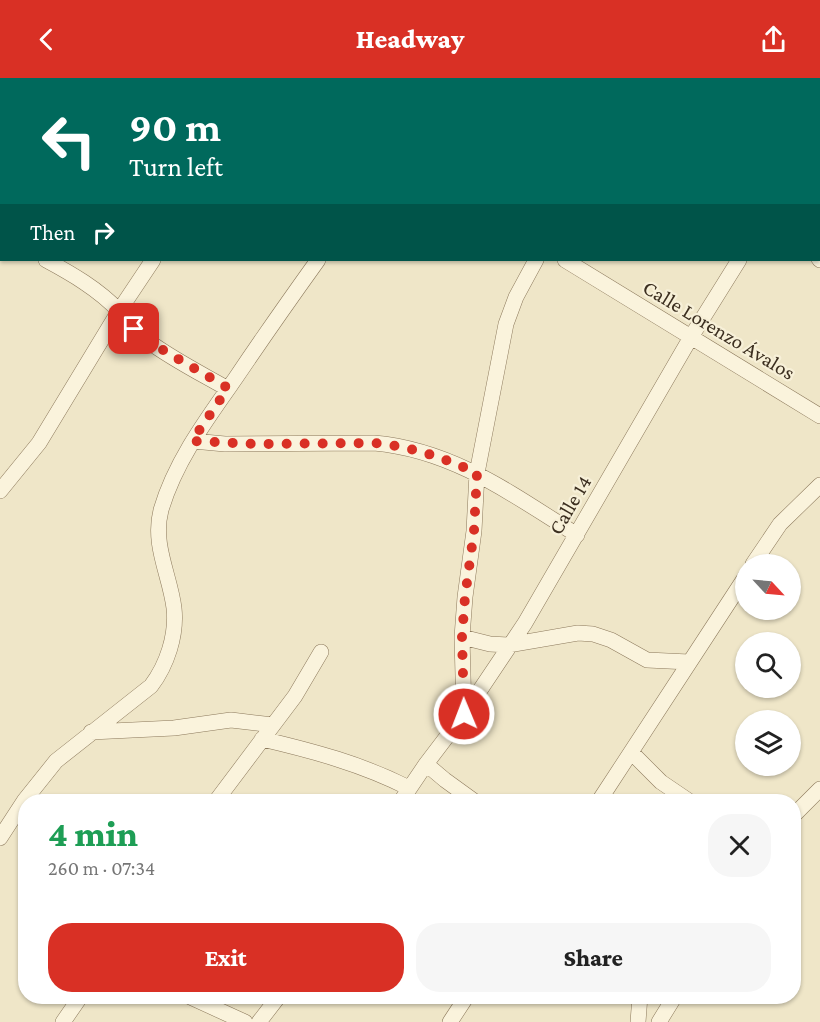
<!DOCTYPE html>
<html lang="en">
<head>
<meta charset="utf-8">
<style>
  :root { --surface:#fff; --page:#f6f6f6; --text:#222; --muted:#767676; --accent:#d93025 }
  body { margin:0; font-family:"Crimson Pro",serif; background:var(--page); color:var(--text); height:100vh; display:flex; flex-direction:column; font-size:22px; white-space:nowrap }
  * { box-sizing:border-box; margin:0 }
  p { font-size:20px; color:var(--muted) }
  .icon { flex:none; width:33px; height:33px; fill:none; stroke:currentColor; stroke-width:2; stroke-linecap:round; stroke-linejoin:round }
  .map { position:relative; flex:1; overflow:hidden }
  .side { position:absolute; left:18px; top:716px; width:783px; height:210px; display:flex; flex-direction:column; background:var(--surface); border-radius:24px; box-shadow:0 2px 4px #0004 }
  .side>* { flex:none }
  .banner { position:absolute; left:0px; top:0px; width:820px; height:183px; box-shadow:0 2px 4px #0004; background:#00695c; color:#fff; overflow:hidden }
  .needle { width:39px; rotate:116deg }
  .buttons { position:absolute; left:735px; top:476px; display:grid; gap:12px }
  .buttons a { display:grid; place-items:center; width:66px; height:66px; border-radius:50%; background:var(--surface); box-shadow:0 2px 4px #0004; font-size:30px }
  .pin { position:absolute; display:grid; place-items:center; width:51px; height:51px; color:#fff; margin:-26px; border-radius:12px; box-shadow:0 3px 9px #0006 }
  .me { position:absolute; width:66px; margin:-33px; rotate:359deg; stroke-linejoin:round; filter:drop-shadow(0 0 4px #0008) }
  .turn { display:flex; align-items:center; gap:21px; height:126px; padding:0 30px; font-size:27px }
  .turn .icon { width:78px; height:78px; stroke-width:2.5 }
  .turn b { display:block; font-size:42px; line-height:51px }
  .then { display:flex; align-items:center; height:57px; padding:0 30px; background:#0003; gap:12px; font-size:22px }
  .round { display:grid; place-items:center; flex:none; width:63px; height:63px; border-radius:24px; background:var(--page) }
  .head { display:flex; align-items:center; justify-content:space-between; height:102px; padding:0 30px }
  h1 { font-size:36px; font-weight:800; line-height:45px; color:#1e9e55 }
  .primary-button { display:flex; gap:12px; margin-top:auto; padding:12px 30px }
  .primary-button a { flex:1; height:69px; border-radius:24px; background:var(--accent); color:#fff; font-size:24px; font-weight:800; line-height:69px; text-align:center }
  .primary-button a+a { background:var(--page); color:var(--text) }
  header { display:flex; justify-content:space-between; align-items:center; height:78px; padding:0 30px; background:var(--accent); color:#fff; font-size:27px; font-weight:800 }
  .map>svg:first-child { display:block }
  .lines { fill:none; stroke-linecap:round; stroke-linejoin:round }
  .street-casing { stroke:#8c795c; stroke-width:16 }
  .street { stroke:#faf3dc; stroke-width:15 }
  .route { stroke:#d93025; stroke-width:10; stroke-dasharray:0 18 }
  .labels { text-anchor:middle; dominant-baseline:central; stroke-width:4.5; stroke-linejoin:round; paint-order:stroke }
  .street-label { font-size:21px; fill:#3c2f20; stroke:#f7f0d8 }
</style>
</head>
<body>
<header><svg class="icon" aria-label="back" viewBox="0 0 24 24"><path d="M15 5l-7 7 7 7"/></svg>Headway<svg class="icon" aria-label="share" viewBox="0 0 24 24"><path d="M12 15V3M7 8l5-5 5 5M5 13v7h14v-7"/></svg></header>
<div class="map">
<svg width="820" height="944" viewBox="0 0 820 944">
  <rect width="100%" height="100%" fill="#efe6c8"/>
  <g class="lines">
    <defs>
      <path id="street" d="M305 0 307 2
        M564 0 566 2
        M795 0 797 2
        M105 2 106 0
        M273 2 274 0
        M433 2 434 0
        M819 16 820 17
        M819 76 820 74
        M0 155 2 156
        M819 181 820 182
        M46 182C72 196 98 211 119 233 129 243 136 253 148 263 172 281 202 296 228 311
        M565 182 820 338
        M193 363 225 366 374 365C453 372 512 416 577 457
        M0 413 39 365 119 233 153 182
        M753 486 780 446 820 407
        M462 559 490 566 508 567 578 555 593 556 611 562 647 582 689 584
        M464 636 462 559 465 519 474 453 477 395 506 246 516 219 536 182
        M91 654 174 650 231 642 273 647
        M262 661C313 673 362 686 409 710
        M631 674 661 704 689 723
        M426 686 445 702 474 723
        M216 723 295 618 321 574
        M401 723 426 686 464 636 525 545 691 259 739 182
        M599 723 746 498
        M794 737 820 711
        M0 760 24 723 56 683 151 608C167 587 177 557 174 530 170 497 152 467 161 432 175 384 206 342 235 301 262 261 290 221 318 182
        M188 918 245 944
        M63 944 81 918
        M259 944 279 918
        M450 944 467 918
        M638 944 640 918
        M659 944 675 918"/>
    </defs>
    <!-- street casing -->
    <use href="#street" class="street-casing"/>
    <!-- street -->
    <use href="#street" class="street"/>
  </g>
  <g class="lines">
    <!-- route -->
    <path class="route" d="M134 251 151 265 228 310 192 363 256 366 374 365C410 368 444 380 477 395L474 453 465 519 462 559 464 636"/>
  </g>
  <g class="labels">
    <!-- street labels -->
    <g class="street-label">
      <text transform="translate(719 252) rotate(31)">Calle Lorenzo Ávalos</text>
      <text transform="translate(570 427) rotate(-60)">Calle 14</text>
    </g>
  </g>
</svg>
<div class="buttons">
<a><svg class="needle" viewBox="-14 -14 28 28"><path d="M0-13l5 13h-10z" fill="#e53935"/><path d="M0 13l5-13h-10z" fill="#767676"/></svg></a>
<a><svg class="icon" aria-label="search" viewBox="0 0 24 24"><circle cx="10" cy="10" r="6"/><path d="M15 15l6 6"/></svg></a>
<a><svg class="icon" aria-label="layers" viewBox="0 0 24 24"><path d="M12 4l9 5-9 5-9-5zM3 14l9 5 9-5"/></svg></a>
</div>
<div class="pin" style="left:134px;top:251px;background:#d93025"><svg class="icon" aria-label="arrive" viewBox="0 0 24 24"><path d="M6 21V4h12l-3 4 3 4H6"/></svg></div>
<svg class="me" style="left:464px;top:636px" viewBox="-20 -20 40 40"><circle r="17" fill="#d93025" stroke="#fff" stroke-width="3"/><path d="M0-11L8 9 0 5-8 9z" fill="#fff"/></svg>
<div class="banner">
<div class="turn"><svg class="icon" aria-label="left" viewBox="0 0 24 24"><path d="M17 20v-9H6M10 6l-5 5 5 5"/></svg><div><b>90 m</b>Turn left</div></div>
<div class="then">Then<svg class="icon" aria-label="right" viewBox="0 0 24 24"><path d="M7 20v-9h11M14 6l5 5-5 5"/></svg></div>
</div>
<section class="side">
<div class="head"><div><h1>4 min</h1><p>260 m · 07:34</p></div><a class="round"><svg class="icon" aria-label="close" viewBox="0 0 24 24"><path d="M6 6l12 12M18 6L6 18"/></svg></a></div>
<div class="primary-button"><a>Exit</a><a>Share</a></div>
</section>
</div>
</body>
</html>
